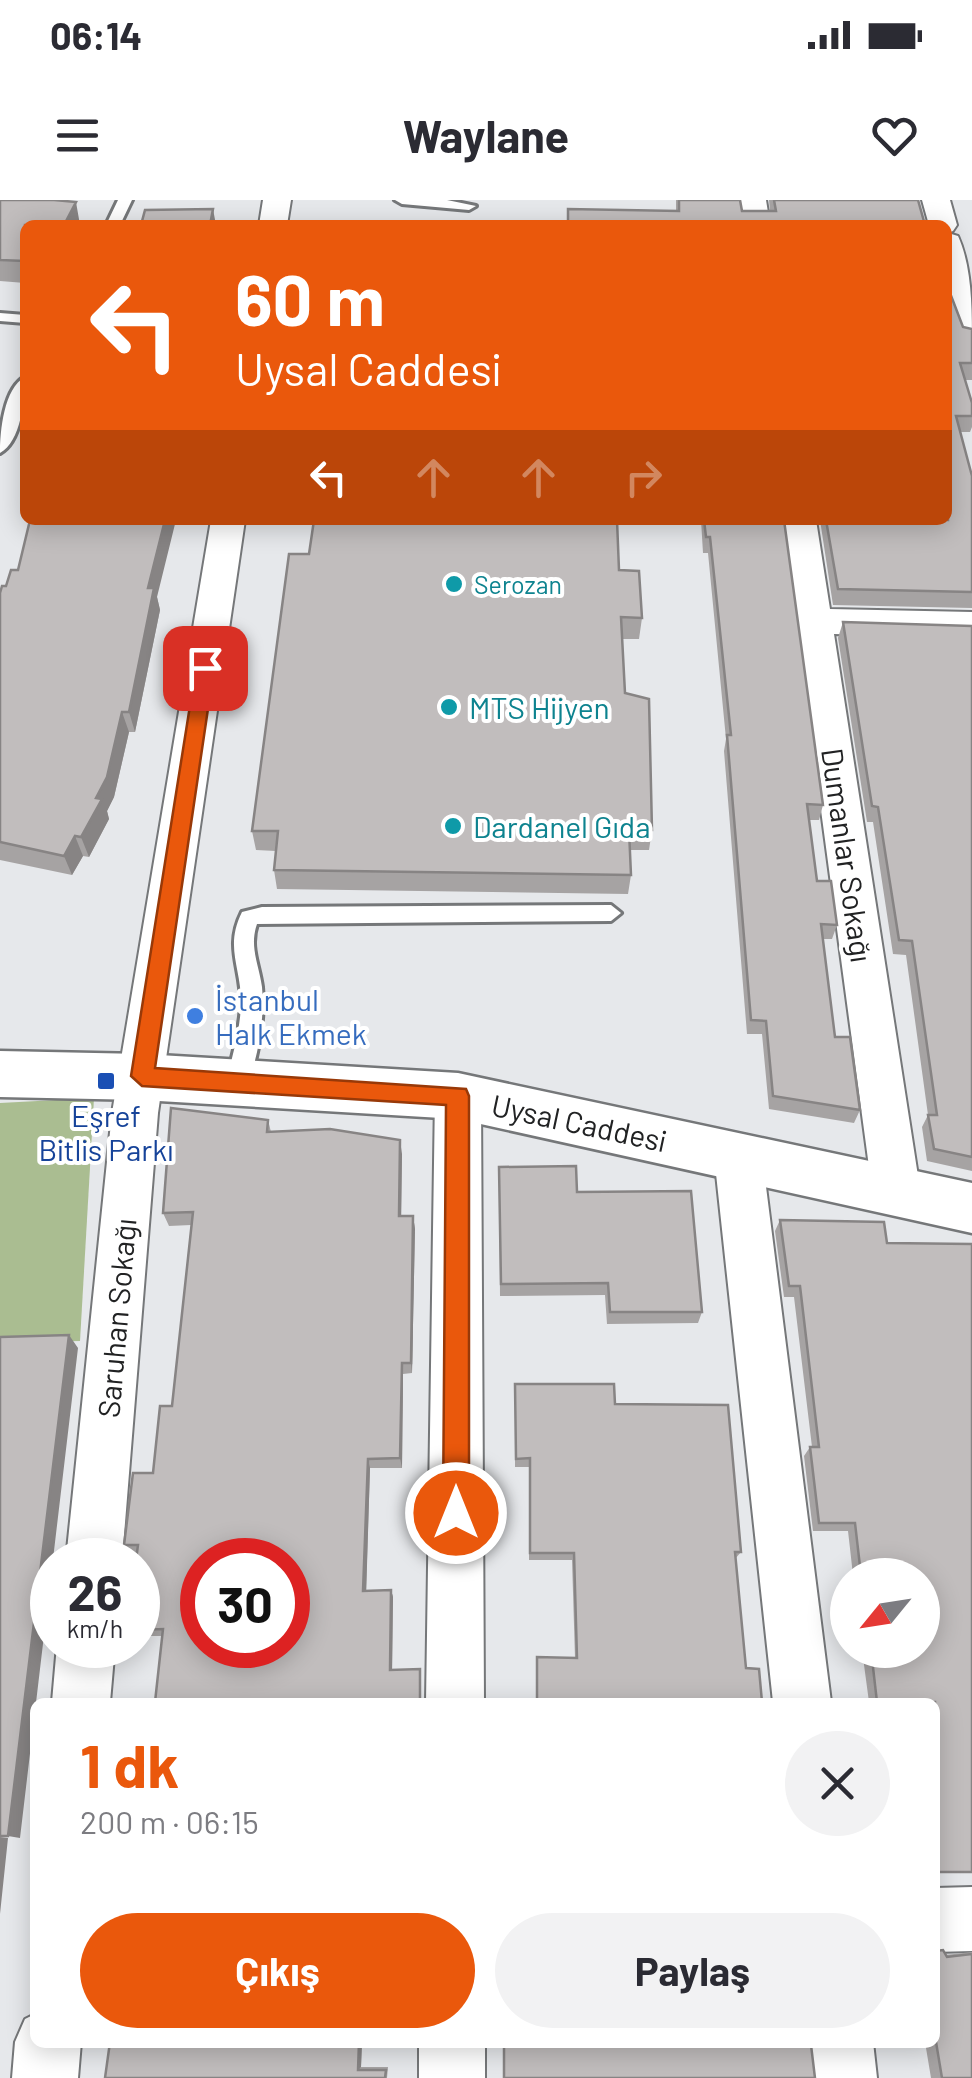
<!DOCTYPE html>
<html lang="tr">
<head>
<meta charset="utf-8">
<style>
  :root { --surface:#fff; --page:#f2f2f3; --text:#2b2b33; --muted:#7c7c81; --accent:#ea580c }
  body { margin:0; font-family:Barlow,sans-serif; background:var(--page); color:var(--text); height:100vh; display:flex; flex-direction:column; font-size:38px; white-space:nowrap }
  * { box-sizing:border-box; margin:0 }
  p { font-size:32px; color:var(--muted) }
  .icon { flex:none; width:55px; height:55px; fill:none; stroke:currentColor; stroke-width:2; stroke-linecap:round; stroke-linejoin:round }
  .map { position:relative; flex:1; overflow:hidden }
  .panel { position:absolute; left:30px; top:1498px; width:910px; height:350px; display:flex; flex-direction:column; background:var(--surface); border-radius:15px; box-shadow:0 5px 25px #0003 }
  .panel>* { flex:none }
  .top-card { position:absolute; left:20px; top:20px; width:932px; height:305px; border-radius:15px; box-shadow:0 5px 25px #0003; background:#ea580c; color:#fff; overflow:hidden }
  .needle { width:65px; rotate:240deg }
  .controls { position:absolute; left:830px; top:1358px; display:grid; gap:20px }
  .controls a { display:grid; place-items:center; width:110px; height:110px; border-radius:50%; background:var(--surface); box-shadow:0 5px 25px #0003; font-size:50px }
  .speed { position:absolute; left:30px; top:1338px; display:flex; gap:20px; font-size:50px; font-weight:700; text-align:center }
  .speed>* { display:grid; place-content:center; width:130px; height:130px; border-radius:50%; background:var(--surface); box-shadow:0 5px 25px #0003; line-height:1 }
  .speed small { font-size:25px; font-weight:400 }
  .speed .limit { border:15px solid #d22; background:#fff; color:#111 }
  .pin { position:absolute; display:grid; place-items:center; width:85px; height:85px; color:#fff; margin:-42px; border-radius:20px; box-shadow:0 5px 15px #0006 }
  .me { position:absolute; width:110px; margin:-55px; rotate:0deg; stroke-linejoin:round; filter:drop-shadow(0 0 8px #0008) }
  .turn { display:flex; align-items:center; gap:35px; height:210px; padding:0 50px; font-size:45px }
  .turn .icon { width:130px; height:130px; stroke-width:2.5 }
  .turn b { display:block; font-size:70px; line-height:85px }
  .lanes { display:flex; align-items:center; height:95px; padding:0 50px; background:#0003; justify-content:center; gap:50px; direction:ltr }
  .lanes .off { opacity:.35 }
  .round { display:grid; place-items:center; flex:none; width:105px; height:105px; border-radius:52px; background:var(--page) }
  .overview { display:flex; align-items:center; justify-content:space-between; height:170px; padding:0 50px }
  h1 { font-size:60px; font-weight:700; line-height:75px; color:var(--accent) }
  .primary-button { display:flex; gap:20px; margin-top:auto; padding:20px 50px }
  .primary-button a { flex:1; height:115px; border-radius:60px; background:var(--accent); color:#fff; font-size:40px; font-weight:700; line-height:115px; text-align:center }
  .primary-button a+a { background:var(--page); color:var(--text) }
  .status { display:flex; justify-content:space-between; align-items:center; height:70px; padding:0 50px; background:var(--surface); direction:ltr }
  .status svg { height:28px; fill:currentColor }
  header { display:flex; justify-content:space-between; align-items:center; height:130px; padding:0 50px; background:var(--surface); font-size:45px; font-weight:700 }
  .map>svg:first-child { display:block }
  .green { fill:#aabd91 }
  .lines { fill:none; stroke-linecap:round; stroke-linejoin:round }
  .service-casing { stroke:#757779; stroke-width:6 }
  .minor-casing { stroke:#757779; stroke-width:4 }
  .tertiary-casing { stroke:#757779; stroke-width:5 }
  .service { fill:#fff; fill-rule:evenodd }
  .minor { fill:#fff; fill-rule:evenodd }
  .tertiary { fill:#fff; fill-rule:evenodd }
  .wall { fill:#a6a3a3 }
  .shaded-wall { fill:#878484 }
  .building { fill:#c1bdbd; stroke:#878484; stroke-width:2.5; fill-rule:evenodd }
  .route { fill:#ea580c; stroke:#983908; stroke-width:2.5 }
  .culture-dot { fill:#0f9aa8; stroke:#fff; stroke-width:4 }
  .shop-dot { fill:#3f7fe0; stroke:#fff; stroke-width:4 }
  .transit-dot { fill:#1a4fb4; stroke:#fff; stroke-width:4 }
  .labels { text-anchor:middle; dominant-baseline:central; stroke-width:8; stroke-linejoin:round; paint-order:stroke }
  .far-culture-label { font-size:25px; fill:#0d838f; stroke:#fff; text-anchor:start }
  .culture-label { font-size:30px; fill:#0d838f; stroke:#fff; text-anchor:start }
  .street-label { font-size:30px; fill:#212223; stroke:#fff }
  .shop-label { font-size:30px; fill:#366cbe; stroke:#fff; text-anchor:start }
  .transit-label { font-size:30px; fill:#164399; stroke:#fff }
</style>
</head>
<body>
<div class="status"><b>06:14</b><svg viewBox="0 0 49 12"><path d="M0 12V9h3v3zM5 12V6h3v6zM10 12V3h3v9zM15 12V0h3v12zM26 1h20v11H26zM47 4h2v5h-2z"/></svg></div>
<header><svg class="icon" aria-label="menu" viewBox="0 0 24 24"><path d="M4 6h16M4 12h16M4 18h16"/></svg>Waylane<svg class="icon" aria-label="heart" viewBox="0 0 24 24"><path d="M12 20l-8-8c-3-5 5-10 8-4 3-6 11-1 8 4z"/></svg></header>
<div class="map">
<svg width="972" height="1878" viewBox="0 0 972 1878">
  <rect width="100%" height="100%" fill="#e6e8eb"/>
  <!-- green -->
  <path class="green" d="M94 898 80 1141 0 1143V903Z"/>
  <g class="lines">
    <defs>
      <path id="service" d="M118 0H132L120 25H106Z
        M395 0H447L476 6 469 10 402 4Z
        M0 113 25 115V123L0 121Z
        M25 177C25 199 21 242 0 253 0 231 4 188 25 177Z
        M611 705 621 713 611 721 257 724C249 747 259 764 262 787 265 818 258 861 245 890H229L226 883C232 857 240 831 241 805 242 768 224 748 242 712L262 707Z"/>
      <path id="minor" d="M263 0H291L287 25H259Z
        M738 0H766L770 25H742Z
        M922 0H950L957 25 953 31 948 33V25H929Z
        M948 33 958 36C972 67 972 109 972 144L961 142C942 113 946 66 948 33Z
        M211 320H245L158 913 122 1360H66L112 913Z
        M782 320H816L830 409 972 412V438L834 434 920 989 913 1004 896 1010 879 1004 872 989Z
        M458 876 474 882 481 896 484 1502H426L435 896 442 882Z
        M738 934 755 940 762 955 831 1502H773L714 955 721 940Z
        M57 1445H115L110 1502H52Z
        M972 1687V1751L935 1752V1688Z
        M35 1814V1842H81L78 1878H12L15 1842 25 1819Z
        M419 1842H485V1878H419Z
        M807 1842H873L877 1878H811Z"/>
      <path id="tertiary" d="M0 851 142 854 458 873 972 983V1033L458 919 142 900 0 897Z"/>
    </defs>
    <!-- service casing -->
    <use href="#service" class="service-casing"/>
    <!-- minor casing -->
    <use href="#minor" class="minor-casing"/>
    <!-- tertiary casing -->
    <use href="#tertiary" class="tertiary-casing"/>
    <!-- service -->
    <use href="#service" class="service"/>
    <!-- minor -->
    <use href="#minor" class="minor"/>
    <!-- tertiary -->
    <use href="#tertiary" class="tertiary"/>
  </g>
  <!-- wall -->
  <path class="wall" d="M0 0 81 24 25 25V83L0 81Z
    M676 0H740L742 11H770L769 0H918L925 25 676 10Z
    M963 127 972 129V180H965L972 203V227L970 232H960L972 276V408L833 405 820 320H948Z
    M701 320H784L823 605 819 620H809L817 681 837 725 832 739H823L835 837 860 910 854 923 769 909 762 834H747L724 551 726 539 708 353H703Z
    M18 370 157 397 160 410 135 532H129L114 597 107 611 109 619 89 657 83 656 72 675 0 660V393Z
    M619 370 642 418 639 439H622L625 493 652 630 649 650H630L631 675 628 694 277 689 274 670 276 651 256 650 252 631Z
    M843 422 972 426V971L927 961 922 927 928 915 906 755 893 754 873 622H867L838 438Z
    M268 920 271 932 402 954 401 1016H413L415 1029 412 1173 403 1174 402 1268H370L366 1391 391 1390 393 1397 392 1470 421 1475 162 1436H138L137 1353H131L124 1345 153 1273 172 1206 191 1025 169 1026 163 1013Z
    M499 967 577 992 702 1112 698 1123 607 1124 605 1095 500 1096Z
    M780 1020 887 1043 972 1044V1673H935V1502H869L862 1450H922V1375H853L848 1331H813L804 1256 810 1247H812L794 1097H784L775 1031Z
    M515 1194 615 1204 741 1352 735 1359 746 1468 762 1502H536L537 1457 575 1458 572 1360H529V1267H515Z
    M935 1750 945 1755 972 1752V1878H931L925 1842H935Z
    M110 1842H362L361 1867H388L387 1878H105Z"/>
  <!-- shaded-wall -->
  <path class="shaded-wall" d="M76 2 80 25H64Z
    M213 9 216 25H210Z
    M165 320H176L157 397 160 410 135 532 129 512 148 388Z
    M122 512 129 532 114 597 107 611 109 619 89 657 81 637 96 598Z
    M75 636 83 656 72 675 64 656Z
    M400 940 402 954 401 1029 399 1016Z
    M413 1016 415 1029 412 1173 411 1163Z
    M69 1135 78 1148 20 1638 8 1636Z
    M402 1163 403 1174 402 1268 400 1258Z
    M368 1259 370 1268 366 1398 363 1391Z
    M391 1390 393 1397 392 1475 390 1470Z
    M0 1637 8 1638 0 1714Z
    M359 1842H362L361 1867 358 1870Z"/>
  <!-- building -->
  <path class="building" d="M0 0H54L76 2 64 25H25V61L0 60Z
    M679 0H740L742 11H776L774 0H918L925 25H568V9L679 11Z
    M213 9 210 25H141L145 10Z
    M948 93H950L963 127 972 129V163H960L972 203V216H956L972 276V392L838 389 826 320H948Z
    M30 320H165L148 388H154L129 512H122L107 577 96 598 102 599 81 637 75 636 64 656 0 642V393L2 386H6L11 370H18Z
    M314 320H617L619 370 639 371 642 418 621 417 625 493 649 499 652 630H629L631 675 274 670 278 631H252L289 354H309Z
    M704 320H784L823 605 807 604 817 681H831L837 725 821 724 835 837H850L860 910 773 896 766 821 751 820 727 535H731L710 337H706Z
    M843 422 972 426V957L934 949 928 915H937L912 741 899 740 878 607 872 606Z
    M171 908 268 920 267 932 330 929 400 940 399 1016H413L411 1163H402L400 1258 368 1259 363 1391 391 1390 390 1470 420 1469V1502H155L163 1429 138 1430 136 1360 138 1345H124L133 1273H153L160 1206H172L193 1012 163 1013ZM202 1360H288V1445H202Z
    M576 966 577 992 691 991 702 1112H610L608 1083 501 1084 499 967Z
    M780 1020 884 1022 887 1043 972 1044V1672H935V1502H877L871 1450H922V1375H861L855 1323H819L810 1247H819L800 1086H789Z
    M69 1135 8 1636H0V1137Z
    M515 1184H614L615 1204 728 1205 741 1352H735L746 1468 759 1469 762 1502H537V1457L577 1458 574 1353H530V1258L516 1259Z
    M943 1750 947 1757 972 1754V1878H942L935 1836V1751Z
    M110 1842H359L358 1870H386L385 1878H105Z
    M504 1842H814L811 1845 815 1878H504Z"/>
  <!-- route -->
  <path class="route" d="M205 462 214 468 155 868 466 889 469 896V1313L465 1322 456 1326 446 1322 443 1313 446 905 142 886 131 876 196 468Z"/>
  <!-- markers -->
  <g class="culture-dot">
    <circle cx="454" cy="384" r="10"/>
    <circle cx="449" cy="507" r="10"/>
    <circle cx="453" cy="626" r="10"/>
  </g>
  <circle class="shop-dot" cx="195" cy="816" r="10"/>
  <rect class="transit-dot" x="96" y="871" width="20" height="20" rx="5"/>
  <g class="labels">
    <!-- far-culture labels -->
    <g class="far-culture-label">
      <text x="474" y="384">Serozan</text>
    </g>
    <!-- culture labels -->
    <g class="culture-label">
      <text x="469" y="507">MTS Hijyen</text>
      <text x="473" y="626">Dardanel Gıda</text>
    </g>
    <!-- street labels -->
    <g class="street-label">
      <text transform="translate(848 655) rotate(82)">Dumanlar Sokağı</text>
      <text transform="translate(579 922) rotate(12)">Uysal Caddesi</text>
      <text transform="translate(116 1118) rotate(-85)">Saruhan Sokağı</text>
    </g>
    <!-- shop labels -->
    <g class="shop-label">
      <text x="215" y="799">İstanbul<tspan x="215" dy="34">Halk Ekmek</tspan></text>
    </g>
    <!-- transit labels -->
    <g class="transit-label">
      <text x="106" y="915">Eşref<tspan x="106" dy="34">Bitlis Parkı</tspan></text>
    </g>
  </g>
</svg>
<div class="controls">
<a><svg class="needle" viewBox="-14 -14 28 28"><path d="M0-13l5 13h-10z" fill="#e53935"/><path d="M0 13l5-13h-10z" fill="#7c7c81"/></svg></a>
</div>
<div class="speed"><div>26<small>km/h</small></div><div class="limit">30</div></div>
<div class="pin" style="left:205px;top:468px;background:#d93025"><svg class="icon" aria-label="arrive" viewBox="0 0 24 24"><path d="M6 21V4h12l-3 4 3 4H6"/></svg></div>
<svg class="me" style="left:456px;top:1313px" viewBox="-20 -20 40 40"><circle r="17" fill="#ea580c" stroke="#fff" stroke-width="3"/><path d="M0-11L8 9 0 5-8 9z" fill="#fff"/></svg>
<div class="top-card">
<div class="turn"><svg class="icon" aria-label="left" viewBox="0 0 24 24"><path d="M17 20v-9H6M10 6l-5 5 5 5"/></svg><div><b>60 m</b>Uysal Caddesi</div></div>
<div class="lanes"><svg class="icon" aria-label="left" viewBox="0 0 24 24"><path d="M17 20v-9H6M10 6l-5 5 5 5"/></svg><svg class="icon off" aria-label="ahead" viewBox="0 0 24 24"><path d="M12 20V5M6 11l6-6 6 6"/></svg><svg class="icon off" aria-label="ahead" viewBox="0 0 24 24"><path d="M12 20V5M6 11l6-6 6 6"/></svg><svg class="icon off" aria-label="right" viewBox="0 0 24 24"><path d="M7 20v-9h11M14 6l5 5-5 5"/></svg></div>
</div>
<section class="panel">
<div class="overview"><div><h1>1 dk</h1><p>200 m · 06:15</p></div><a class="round"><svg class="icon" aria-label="close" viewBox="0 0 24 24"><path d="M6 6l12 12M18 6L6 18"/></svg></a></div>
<div class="primary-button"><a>Çıkış</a><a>Paylaş</a></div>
</section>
</div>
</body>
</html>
